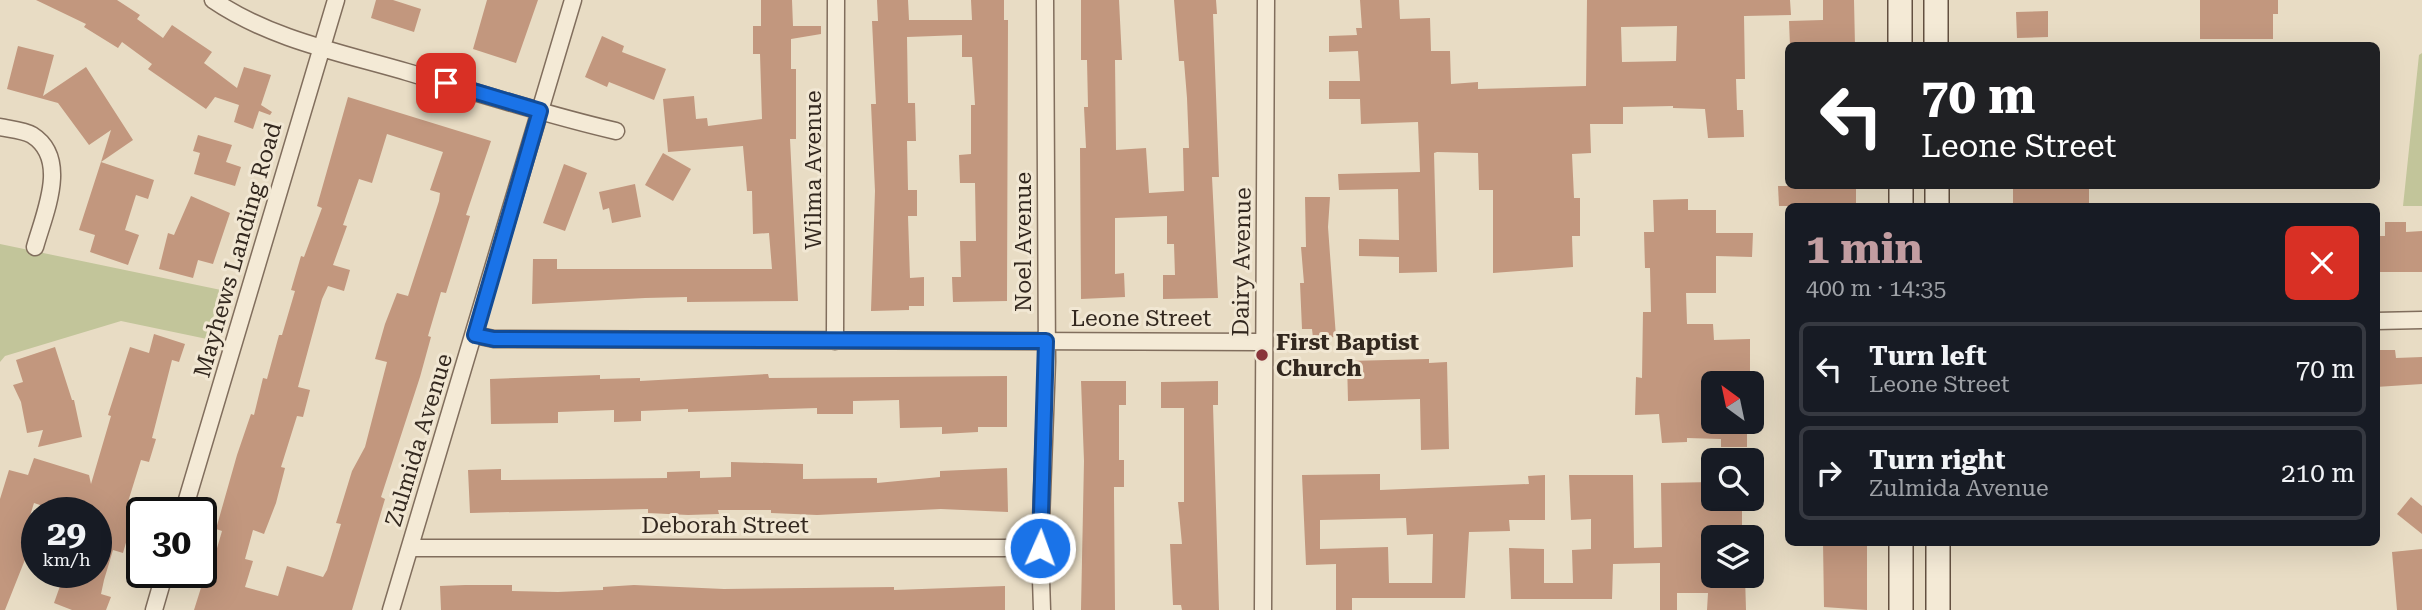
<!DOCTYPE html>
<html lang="en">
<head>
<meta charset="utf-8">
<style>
  :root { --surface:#171b24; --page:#242831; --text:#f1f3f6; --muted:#9ea1a6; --line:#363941; --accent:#c29da1 }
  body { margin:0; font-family:"Roboto Serif",serif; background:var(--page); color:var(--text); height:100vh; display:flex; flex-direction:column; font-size:26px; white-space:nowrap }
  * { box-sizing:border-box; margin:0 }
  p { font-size:23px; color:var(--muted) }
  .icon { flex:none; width:38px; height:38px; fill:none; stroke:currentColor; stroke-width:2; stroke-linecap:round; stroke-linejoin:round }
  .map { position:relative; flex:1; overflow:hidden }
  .details { position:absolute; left:1785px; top:203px; width:595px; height:343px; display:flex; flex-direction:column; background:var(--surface); border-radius:10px; box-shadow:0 7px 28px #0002 }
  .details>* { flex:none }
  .top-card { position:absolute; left:1785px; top:42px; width:595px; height:147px; border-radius:10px; box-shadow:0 7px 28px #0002; background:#202124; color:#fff; overflow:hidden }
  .needle { width:46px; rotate:327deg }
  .controls { position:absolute; left:1701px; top:371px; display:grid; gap:14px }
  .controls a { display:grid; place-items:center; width:63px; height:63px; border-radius:10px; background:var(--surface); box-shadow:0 7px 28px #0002; font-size:35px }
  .speed { position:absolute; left:21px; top:497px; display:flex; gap:14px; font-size:35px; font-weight:700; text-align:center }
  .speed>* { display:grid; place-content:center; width:91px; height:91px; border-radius:50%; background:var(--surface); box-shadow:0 7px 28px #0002; line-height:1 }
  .speed small { font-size:18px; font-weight:400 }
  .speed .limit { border:4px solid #111; border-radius:10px; background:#fff; color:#111 }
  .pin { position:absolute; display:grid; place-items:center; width:60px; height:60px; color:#fff; margin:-30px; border-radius:14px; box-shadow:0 4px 10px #0006 }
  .me { position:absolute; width:77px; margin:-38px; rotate:2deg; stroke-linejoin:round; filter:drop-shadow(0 0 5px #0008) }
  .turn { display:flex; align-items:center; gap:24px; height:147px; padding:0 21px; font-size:32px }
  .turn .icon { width:91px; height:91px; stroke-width:2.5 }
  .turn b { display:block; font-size:49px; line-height:60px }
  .round { display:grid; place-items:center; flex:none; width:74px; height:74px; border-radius:10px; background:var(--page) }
  .head { display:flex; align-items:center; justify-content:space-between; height:119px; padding:0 21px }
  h1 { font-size:42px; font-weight:700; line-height:52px; color:var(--accent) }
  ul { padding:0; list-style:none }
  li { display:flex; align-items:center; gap:21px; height:94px; margin:0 14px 10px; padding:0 7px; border:4px solid var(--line); border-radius:10px }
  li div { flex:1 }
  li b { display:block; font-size:26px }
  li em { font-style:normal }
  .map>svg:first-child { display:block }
  .green { fill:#c2c59a }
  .building { fill:#c2977e; fill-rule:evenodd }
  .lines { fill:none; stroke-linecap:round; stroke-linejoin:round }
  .street-casing { stroke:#816e5d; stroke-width:19 }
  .secondary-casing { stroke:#635040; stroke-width:26 }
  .street { stroke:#f4ead6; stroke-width:16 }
  .secondary { stroke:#f4ead6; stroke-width:23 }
  .route-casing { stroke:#114b97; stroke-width:18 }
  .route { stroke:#1a73e8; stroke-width:12 }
  .poi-dot { fill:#893439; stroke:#f1e7d3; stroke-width:2.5 }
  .labels { text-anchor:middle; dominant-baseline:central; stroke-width:6; stroke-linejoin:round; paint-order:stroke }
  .street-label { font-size:23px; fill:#33281f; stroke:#f1e7d3 }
  .poi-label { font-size:23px; font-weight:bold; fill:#33281f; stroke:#f1e7d3; text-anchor:start }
</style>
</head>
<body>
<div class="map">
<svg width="2422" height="610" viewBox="0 0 2422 610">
  <rect width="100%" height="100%" fill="#e8dcc4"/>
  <!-- green -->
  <path class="green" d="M2422 53V206H2403L2419 55Z
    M0 244 221 290 207 339 121 321 5 356 0 362Z"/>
  <!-- building -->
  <path class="building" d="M36 0H117L140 15 137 19 163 38 172 25 212 52 204 63 237 88 244 67 271 75 261 105 272 112 270 115 259 111 253 129 234 122 239 105 215 97 206 109 148 69 152 64 122 42 118 48 84 27 86 24Z
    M376 0H393L421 9 414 32 371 18Z
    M487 0H538L516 63 473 49Z
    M761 0H792L793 26H821V34L791 39V69H796V139H790L798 301 687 302V297L645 298 532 304 533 259H557V269H772L769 233 753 234 752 191H747L743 146 668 152 663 99 694 96 696 119 707 118 708 126 762 119 760 54H753V26H761Z
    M877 0H908L909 20H972L971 0H1004V20H1008L1007 301 953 302 952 277H961L960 241H976L975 183H960L959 155 971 154V105H975L972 57H962V35L907 37 908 103H915L916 141H907L908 190H917V216H908L910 278 924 277V306H909V310L871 311 875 191 871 104H876L872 21H878Z
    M1081 0H1119L1122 60H1115L1116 150 1146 148 1149 193 1184 191 1183 148H1189L1187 98 1184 61H1179L1174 0H1216L1217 14H1213L1219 177H1212L1218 298 1163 299V275H1175L1174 244H1167V216L1115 218V274L1124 273 1125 297 1081 299 1080 148H1086L1084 107H1088L1087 60H1081Z
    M1360 0H1399L1400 19 1430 18 1431 51H1450L1451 84 1478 82V89L1586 86 1587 0H1790L1791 15 1744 16 1745 79H1736L1737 110H1743L1744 137 1708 138 1705 109 1673 108V106L1623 107V124H1590L1591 153 1572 154 1574 198H1580V236H1572L1573 267 1493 273V190H1479L1478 153 1437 152 1434 153 1437 272 1399 273V257L1359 256V239L1399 240 1398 189 1339 190 1338 174 1420 172 1418 122 1361 124 1360 99H1329V81H1360L1358 51 1329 52V36L1357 35 1356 28H1362ZM1677 26 1676 61 1622 62 1621 27Z
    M1823 0H1854L1855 46H1790L1789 21 1823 20Z
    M2200 0H2278V14H2273V39H2200Z
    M2048 11V37L2017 38 2016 12Z
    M602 36 624 46 622 52 666 69 654 100 609 82 607 87 585 77Z
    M18 46 54 55 43 96 86 67 133 140 101 162 111 130 89 145 58 103 7 89Z
    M348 97 491 141 466 215 470 216 446 293 441 292 428 336 431 337 420 377 381 497 385 499 352 610H194L205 575 209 576 222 531 216 529 237 455 251 414 254 415 263 378 267 379 279 335H282L295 291 291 290 301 256 304 257 322 208 317 206ZM387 134 443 152 430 190 440 193 439 201 408 296 397 293 385 324 375 359 387 362 365 447 352 471 336 523 341 524 327 570 323 577 287 566 278 596 245 587 253 561 245 559 253 530 264 534 276 503 285 468 281 467 297 416 303 417 310 390 298 387 322 299 328 286 344 291 350 270 333 265 347 226 343 225 359 179 372 183Z
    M198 135 232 145 226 162 241 167 235 186 194 174 200 153 193 151Z
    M663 153 691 169 673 201 645 185Z
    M101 162 154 180 148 199 136 195 125 230 139 235 128 265 90 252 95 235 79 230Z
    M564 164 587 173 565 231 543 223Z
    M635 184 641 217 612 223 609 208 603 210 599 192Z
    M1778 186H1856V206H1779Z
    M2013 186H2089V206H2013Z
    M191 196 230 213 213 264 198 260 193 278 159 269 168 233 174 235Z
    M1305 197H1330L1328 227 1336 337 1313 338 1312 329H1302L1300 283H1304L1301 247H1306Z
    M1688 199V210H1716V233H1753L1752 257 1716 256V293H1686L1687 324H1713L1714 340 1750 339V379L1715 380 1713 383V422H1747V447H1721V439L1687 438V442L1662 443 1659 414 1635 415 1636 377 1642 378 1643 312H1651L1650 268H1645L1644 232H1654L1653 200Z
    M2385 222H2406V232L2422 231V272H2376V236H2385Z
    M154 334 185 344 179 362 172 360 152 438 156 439 149 462 141 460 127 505 136 508 123 553 113 550 104 580 101 594 111 597 106 610H72L54 603 65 572H96V513H81L53 504 52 509 34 503 25 532 36 535 30 553 28 552 5 610H0V499L9 470 28 475 34 458 89 475 91 484 111 416 108 415 130 347 149 353Z
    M55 347 72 400H74L82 437 38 447 43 430 27 433 21 402 13 385 23 382 16 360Z
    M2376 350H2395L2396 358 2422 357V384L2376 387Z
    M1429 359V363L1447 362 1449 449 1421 450 1420 399 1348 401 1347 361Z
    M768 374 769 378 1007 376V427H978V432L942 434V427L900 428 899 400 853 401V414H817V408L688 412V409L641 411V421L614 422V410L558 412V423L491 424 490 379 600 375V379L640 378V381Z
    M1081 381H1126V405H1119V460H1124V487H1114V495L1115 610H1081L1084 461Z
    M1218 381V405H1213L1219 610H1182L1181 605H1173L1170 544H1182L1178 502H1184V408H1161V382Z
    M731 462 803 464V479L877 478V483L940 477V471L1007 468 1008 512 941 509 817 515 771 513V510H718L719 514 688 515 648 513V509L470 513 468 470 501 469V480L667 478V472L700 471V478L731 477Z
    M1380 474V490L1529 484 1528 476 1545 475V520H1509L1510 531 1469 532 1465 598H1352V610H1336V564L1306 565 1302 475ZM1406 518 1407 535 1433 534 1432 583H1389L1388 547 1320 549V520Z
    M1569 475H1633L1634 548 1662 547 1661 483 1713 482V499H1742V529L1713 530V576H1745L1746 610H1707L1708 593H1677V610H1660V563L1613 564 1612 599H1511L1509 548 1544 549V583H1573L1572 550 1591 549V519L1571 520Z
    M2411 497 2422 506V534L2397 514Z
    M1823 542H1867V610L1824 607Z
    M2422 549V610H2397L2392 552Z
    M465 585H512V591L558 592 603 590V587L634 585 724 589 894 587V590L1005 586V610H441L440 586Z"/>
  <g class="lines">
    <defs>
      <path id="street" d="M213 0C270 39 342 53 407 72 476 92 546 115 616 131
        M0 127C9 129 24 130 32 135 70 159 44 214 35 247
        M2376 321 2422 320
        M475 335 494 339 1262 342
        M835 341 836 0
        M183 513 336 0
        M410 548H1040
        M154 610 165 572
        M391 610 573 0
        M1042 610 1040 548 1047 361 1045 0
        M1263 610 1266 0"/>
      <path id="secondary" d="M1900 0V46
        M1936 0V46
        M1901 186V206
        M1937 186V206
        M1901 610V542
        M1938 610V542"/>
    </defs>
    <!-- street casing -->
    <use href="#street" class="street-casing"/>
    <!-- secondary casing -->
    <use href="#secondary" class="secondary-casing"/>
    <!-- street -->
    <use href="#street" class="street"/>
    <!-- secondary -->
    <use href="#secondary" class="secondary"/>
  </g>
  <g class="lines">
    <defs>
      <path id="route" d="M446 83 540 111 475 335 494 339 1046 341 1040 548"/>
    </defs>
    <!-- route casing -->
    <use href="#route" class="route-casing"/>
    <!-- route -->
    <use href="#route" class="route"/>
  </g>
  <!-- markers -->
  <circle class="poi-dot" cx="1262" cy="355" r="7"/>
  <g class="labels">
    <!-- street labels -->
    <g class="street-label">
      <text transform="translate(813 170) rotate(-90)">Wilma Avenue</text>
      <text transform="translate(1023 242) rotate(-90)">Noel Avenue</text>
      <text transform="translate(238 250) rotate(-74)">Mayhews Landing Road</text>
      <text transform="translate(1242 262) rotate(-89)">Dairy Avenue</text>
      <text x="1141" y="318">Leone Street</text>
      <text transform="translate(419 440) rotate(-73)">Zulmida Avenue</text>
      <text x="725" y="525">Deborah Street</text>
    </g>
    <!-- poi labels -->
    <g class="poi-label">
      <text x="1276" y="342">First Baptist<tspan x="1276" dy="26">Church</tspan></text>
    </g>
  </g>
</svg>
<div class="controls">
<a><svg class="needle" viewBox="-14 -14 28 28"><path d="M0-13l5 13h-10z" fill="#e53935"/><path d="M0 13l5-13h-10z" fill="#9ea1a6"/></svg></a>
<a><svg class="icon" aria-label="search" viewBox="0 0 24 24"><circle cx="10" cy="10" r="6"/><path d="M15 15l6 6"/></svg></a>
<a><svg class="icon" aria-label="layers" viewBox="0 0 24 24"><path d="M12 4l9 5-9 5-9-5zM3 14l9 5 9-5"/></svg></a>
</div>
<div class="speed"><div>29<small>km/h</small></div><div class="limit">30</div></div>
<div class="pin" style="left:446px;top:83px;background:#d93025"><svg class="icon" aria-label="arrive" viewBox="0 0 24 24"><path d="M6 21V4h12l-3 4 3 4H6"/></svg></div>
<svg class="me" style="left:1040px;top:548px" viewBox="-20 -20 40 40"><circle r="17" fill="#1a73e8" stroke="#fff" stroke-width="3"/><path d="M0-11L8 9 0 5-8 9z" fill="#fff"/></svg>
<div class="top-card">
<div class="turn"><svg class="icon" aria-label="left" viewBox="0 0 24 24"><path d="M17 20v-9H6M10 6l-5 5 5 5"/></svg><div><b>70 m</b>Leone Street</div></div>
</div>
<section class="details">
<div class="head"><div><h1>1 min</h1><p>400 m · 14:35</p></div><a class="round" style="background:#d93025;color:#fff"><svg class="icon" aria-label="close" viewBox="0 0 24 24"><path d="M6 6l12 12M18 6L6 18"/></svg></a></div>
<ul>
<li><svg class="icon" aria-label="left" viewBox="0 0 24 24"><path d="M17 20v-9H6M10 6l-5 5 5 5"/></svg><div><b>Turn left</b><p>Leone Street</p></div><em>70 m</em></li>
<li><svg class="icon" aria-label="right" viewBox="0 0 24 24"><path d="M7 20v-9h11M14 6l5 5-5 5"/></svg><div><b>Turn right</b><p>Zulmida Avenue</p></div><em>210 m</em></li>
</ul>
</section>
</div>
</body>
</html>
